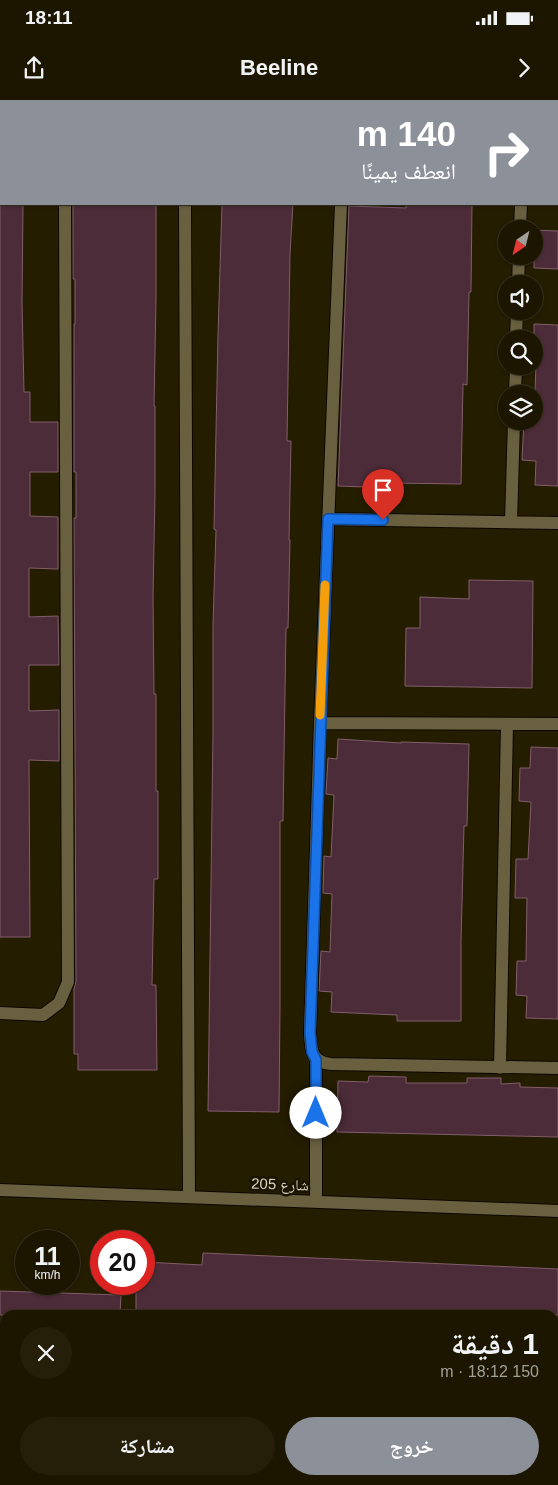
<!DOCTYPE html>
<html lang="ar">
<head>
<meta charset="utf-8">
<style>
  :root { --surface:#1c1600; --page:#251f0a; --text:#f1f3f6; --muted:#a09f99; --line:#3a3522; --accent:#8c9099 }
  body { margin:0; font-family:Arial,"Noto Naskh Arabic",sans-serif; background:var(--page); color:var(--text); direction:rtl; height:100vh; display:flex; flex-direction:column; font-size:19px; white-space:nowrap }
  * { box-sizing:border-box; margin:0 }
  p { font-size:16px; color:var(--muted) }
  .icon { flex:none; width:28px; height:28px; fill:none; stroke:currentColor; stroke-width:2; stroke-linecap:round; stroke-linejoin:round }
  .map { position:relative; flex:1; overflow:hidden; direction:ltr }
  .panel { position:absolute; left:0px; top:1210px; width:559px; height:175px; display:flex; flex-direction:column; background:var(--surface); border-radius:15px 15px 0 0; box-shadow:0 1px 4px #0004,0 0 0 1px var(--line); direction:rtl }
  .panel>* { flex:none }
  .top-card { position:absolute; left:0px; top:0px; width:559px; height:105px; box-shadow:0 1px 4px #0004,0 0 0 1px var(--line); direction:rtl; background:#8c9099; color:#fff; overflow:hidden }
  .needle { width:32px; rotate:215deg }
  .fabs { position:absolute; left:498px; top:120px; display:grid; gap:10px }
  .fabs a { display:grid; place-items:center; width:45px; height:45px; border-radius:50%; background:var(--surface); box-shadow:0 1px 4px #0004,0 0 0 1px var(--line); font-size:25px }
  .speed { position:absolute; left:15px; top:1130px; display:flex; gap:10px; font-size:25px; font-weight:700; text-align:center }
  .speed>* { display:grid; place-content:center; width:65px; height:65px; border-radius:50%; background:var(--surface); box-shadow:0 1px 4px #0004,0 0 0 1px var(--line); line-height:1 }
  .speed small { font-size:12px; font-weight:400 }
  .speed .limit { border:8px solid #d22; background:#fff; color:#111 }
  .pin { position:absolute; display:grid; place-items:center; width:42px; height:42px; color:#fff; margin:-51px -21px; border-radius:50% 50% 50% 0; rotate:-45deg; box-shadow:0 0 5px #0007 }
  .pin .icon { rotate:45deg }
  .me { position:absolute; width:55px; margin:-28px; rotate:0deg; stroke-linejoin:round; filter:drop-shadow(0 0 4px #0008) }
  .turn { display:flex; align-items:center; gap:18px; height:105px; padding:0 20px; font-size:22px }
  .turn .icon { width:65px; height:65px; stroke-width:2.5 }
  .turn b { display:block; font-size:35px; line-height:42px }
  .round { display:grid; place-items:center; flex:none; width:52px; height:52px; border-radius:26px; background:var(--page) }
  .head { display:flex; align-items:center; justify-content:space-between; height:85px; padding:0 20px }
  h1 { font-size:30px; font-weight:800; line-height:38px }
  .action { display:flex; gap:10px; margin-top:auto; padding:10px 20px }
  .action a { flex:1; height:58px; border-radius:30px; background:var(--accent); color:#fff; font-size:20px; font-weight:800; line-height:58px; text-align:center }
  .action a+a { background:var(--page); color:var(--text) }
  .status { display:flex; justify-content:space-between; align-items:center; height:35px; padding:0 25px; background:var(--surface); direction:ltr }
  .status svg { height:14px; fill:currentColor }
  header { display:flex; justify-content:space-between; align-items:center; height:65px; padding:0 20px; background:var(--surface); font-size:22px; font-weight:800 }
  .map>svg:first-child { display:block }
  .building { fill:#4c2c39; stroke:#815e6c }
  .lines { fill:none; stroke-linecap:round; stroke-linejoin:round }
  .lane-casing { stroke:#0e0700; stroke-width:14 }
  .street-casing { stroke:#0e0700; stroke-width:14 }
  .lane { stroke:#68603f; stroke-width:12 }
  .street { stroke:#68603f; stroke-width:12 }
  .route-casing { stroke:#114b97; stroke-width:12 }
  .route { stroke:#1a73e8; stroke-width:9 }
  .slow { stroke:#f59e0b; stroke-width:9 }
  .labels { text-anchor:middle; dominant-baseline:central; stroke-width:5; stroke-linejoin:round; paint-order:stroke }
  .street-label { font-size:15px; fill:#d9d5c3; stroke:#1a1400 }
</style>
</head>
<body>
<div class="status"><b>18:11</b><svg viewBox="0 0 49 12"><path d="M0 12V9h3v3zM5 12V6h3v6zM10 12V3h3v9zM15 12V0h3v12zM26 1h20v11H26zM47 4h2v5h-2z"/></svg></div>
<header><svg class="icon" aria-label="forward" viewBox="0 0 24 24"><path d="M9 5l7 7-7 7"/></svg>Beeline<svg class="icon" aria-label="share" viewBox="0 0 24 24"><path d="M12 15V3M7 8l5-5 5 5M5 13v7h14v-7"/></svg></header>
<div class="map">
<svg width="558" height="1385" viewBox="0 0 558 1385">
  <rect width="100%" height="100%" fill="#251d00"/>
  <!-- building -->
  <path class="building" d="M0 104H23L22 202 24 292H30V322H58V372H30V416L58 417V469L29 468V517L58 516 59 565H29V611L59 610V661L29 660 30 837H0Z
    M73 104H156V198L154 306H155V394L153 497 154 594H156V691H158V779H154L152 885H156L157 970H78V954H74V889L76 882 74 418H76V372H74V224H75V179H73Z
    M222 104H293L290 153 287 341H291L289 440H290L288 528H286L283 721H280V906L279 1012 208 1011 213 632V525L216 430 214 429 218 235Z
    M406 104H472L471 192H469L467 285 463 284 461 384 391 383V388L338 386 349 106 406 108Z
    M534 130 558 131V169L534 168Z
    M534 224 558 225V386L535 385 536 361 522 360 524 321H534L536 264H534Z
    M469 480 533 481 532 588 405 586 406 528H420V497L469 499Z
    M338 639 401 643V642L469 644 467 726H464L461 842V921H397V915L331 912 332 892 319 891 321 851 330 852 332 794 323 793 324 756 331 757 334 695 326 694 328 658 337 659Z
    M531 647 558 648V919L526 918 527 896 516 895 517 861H526L527 798H515L516 759H528L531 702 519 701 520 668H530Z
    M369 976 406 977V983H467V978H501V984L520 983V987L558 988V1037L337 1032 338 981 368 982Z
    M203 1153 558 1169V1215H136V1184H144V1162L202 1165Z
    M0 1191 121 1195 120 1215H0Z"/>
  <g class="lines">
    <defs>
      <path id="lane" d="M64 0V1
        M345 1V0
        M524 1V0
        M341 104 320 623 310 933C311 950 311 962 331 964L558 968
        M520 129 521 104
        M518 184 519 156
        M516 239 517 211
        M515 294 516 266
        M328 419 558 423
        M511 422 514 321
        M320 623 558 624
        M0 913 43 915 59 903 68 882 65 104
        M500 968 507 625
        M316 1101V960"/>
      <path id="street" d="M184 0V1
        M185 104 189 1097
        M0 1090 558 1111
        M554 1364H558
        M184 1385 192 1380"/>
    </defs>
    <!-- lane casing -->
    <use href="#lane" class="lane-casing"/>
    <!-- street casing -->
    <use href="#street" class="street-casing"/>
    <!-- lane -->
    <use href="#lane" class="lane"/>
    <!-- street -->
    <use href="#street" class="street"/>
  </g>
  <g class="lines">
    <defs>
      <path id="route" d="M316 1013V960L312 952 310 933 328 419 383 420"/>
    </defs>
    <!-- route casing -->
    <use href="#route" class="route-casing"/>
    <!-- route -->
    <use href="#route" class="route"/>
    <!-- slow -->
    <path class="slow" d="M320 615 325 485"/>
  </g>
  <g class="labels">
    <!-- street labels -->
    <g class="street-label">
      <text transform="translate(280 1084) rotate(2)">شارع 205</text>
    </g>
  </g>
</svg>
<div class="fabs">
<a><svg class="needle" viewBox="-14 -14 28 28"><path d="M0-13l5 13h-10z" fill="#e53935"/><path d="M0 13l5-13h-10z" fill="#a09f99"/></svg></a>
<a><svg class="icon" aria-label="sound" viewBox="0 0 24 24"><path d="M4 9h4l5-4v14l-5-4H4zM17 9q2 3 0 6"/></svg></a>
<a><svg class="icon" aria-label="search" viewBox="0 0 24 24"><circle cx="10" cy="10" r="6"/><path d="M15 15l6 6"/></svg></a>
<a><svg class="icon" aria-label="layers" viewBox="0 0 24 24"><path d="M12 4l9 5-9 5-9-5zM3 14l9 5 9-5"/></svg></a>
</div>
<div class="speed"><div>11<small>km/h</small></div><div class="limit">20</div></div>
<div class="pin" style="left:383px;top:420px;background:#d93025"><svg class="icon" aria-label="arrive" viewBox="0 0 24 24"><path d="M6 21V4h12l-3 4 3 4H6"/></svg></div>
<svg class="me" style="left:316px;top:1013px" viewBox="-20 -20 40 40"><circle r="19" fill="#fff"/><path d="M0-13L10 11 0 6-10 11z" fill="#1a73e8"/></svg>
<div class="top-card">
<div class="turn"><svg class="icon" aria-label="right" viewBox="0 0 24 24"><path d="M7 20v-9h11M14 6l5 5-5 5"/></svg><div><b>140 m</b>انعطف يمينًا</div></div>
</div>
<section class="panel">
<div class="head"><div><h1>1 دقيقة</h1><p>150 m · 18:12</p></div><a class="round"><svg class="icon" aria-label="close" viewBox="0 0 24 24"><path d="M6 6l12 12M18 6L6 18"/></svg></a></div>
<div class="action"><a>خروج</a><a>مشاركة</a></div>
</section>
</div>
</body>
</html>
